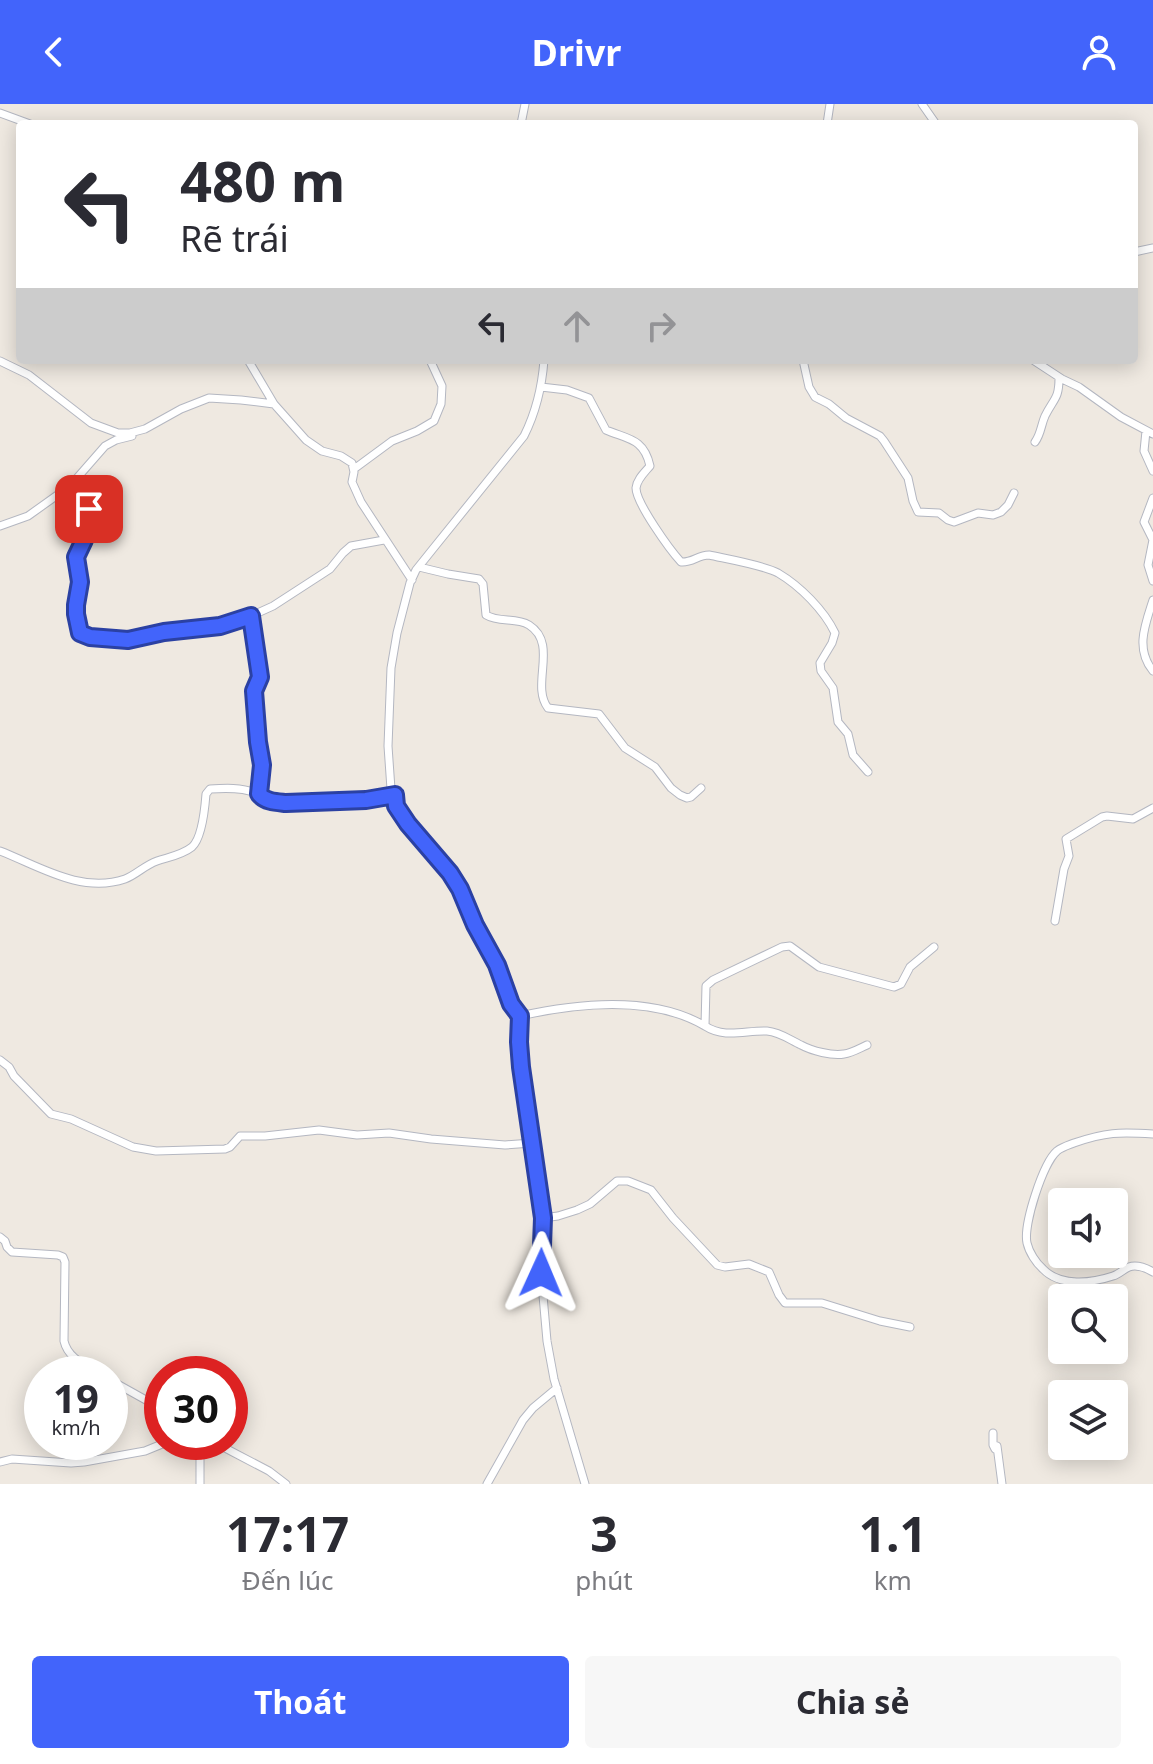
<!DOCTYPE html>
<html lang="vi">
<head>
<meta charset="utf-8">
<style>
  :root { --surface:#fff; --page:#f7f7f7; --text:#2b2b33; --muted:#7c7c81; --accent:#4264fb }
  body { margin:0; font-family:"Noto Sans",sans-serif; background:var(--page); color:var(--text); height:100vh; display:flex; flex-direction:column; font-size:30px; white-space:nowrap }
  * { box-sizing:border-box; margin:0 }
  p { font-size:26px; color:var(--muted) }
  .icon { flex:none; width:44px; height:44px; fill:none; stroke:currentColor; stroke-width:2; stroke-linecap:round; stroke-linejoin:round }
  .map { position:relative; height:1380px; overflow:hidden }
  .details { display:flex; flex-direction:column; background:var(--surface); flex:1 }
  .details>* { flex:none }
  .top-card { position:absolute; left:16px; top:16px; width:1122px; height:244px; border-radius:8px; box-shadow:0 4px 20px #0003; background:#fff; color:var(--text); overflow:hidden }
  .fabs { position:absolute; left:1048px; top:1084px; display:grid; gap:16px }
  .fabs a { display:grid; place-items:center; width:80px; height:80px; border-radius:8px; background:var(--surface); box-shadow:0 4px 20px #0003; font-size:40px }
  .speed { position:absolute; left:24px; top:1252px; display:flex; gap:16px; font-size:40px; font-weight:700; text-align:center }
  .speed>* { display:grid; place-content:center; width:104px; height:104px; border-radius:50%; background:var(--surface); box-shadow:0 4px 20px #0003; line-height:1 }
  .speed small { font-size:20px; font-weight:400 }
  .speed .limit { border:12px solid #d22; background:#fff; color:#111 }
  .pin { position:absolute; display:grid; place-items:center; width:68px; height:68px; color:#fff; margin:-34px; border-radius:16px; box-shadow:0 4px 12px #0006 }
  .me { position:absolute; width:88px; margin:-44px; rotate:1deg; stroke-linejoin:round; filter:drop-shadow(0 0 6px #0008) }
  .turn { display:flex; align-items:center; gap:28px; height:168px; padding:0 32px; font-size:36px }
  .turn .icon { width:104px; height:104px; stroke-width:2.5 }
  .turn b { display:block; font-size:56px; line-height:68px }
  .lanes { display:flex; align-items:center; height:76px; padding:0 32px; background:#0003; justify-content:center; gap:40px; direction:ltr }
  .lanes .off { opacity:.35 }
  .eta { display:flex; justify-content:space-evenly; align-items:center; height:136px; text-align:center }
  .eta b { font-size:48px; font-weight:700; line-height:56px }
  .cta { display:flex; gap:16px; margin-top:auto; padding:16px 32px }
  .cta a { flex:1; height:92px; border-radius:8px; background:var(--accent); color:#fff; font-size:32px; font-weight:700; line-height:92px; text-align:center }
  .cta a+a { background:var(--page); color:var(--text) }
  header { display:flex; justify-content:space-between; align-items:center; height:104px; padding:0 32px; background:var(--accent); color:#fff; font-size:36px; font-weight:700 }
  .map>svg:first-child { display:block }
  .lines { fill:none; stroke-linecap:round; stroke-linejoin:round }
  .minor-casing { stroke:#b4b7c1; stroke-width:9 }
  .minor { stroke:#fff; stroke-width:7 }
  .route-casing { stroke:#2b41a3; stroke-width:20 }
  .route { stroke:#4264fb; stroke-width:14 }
</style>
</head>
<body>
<header><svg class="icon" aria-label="back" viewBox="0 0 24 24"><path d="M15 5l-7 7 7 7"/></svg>Drivr<svg class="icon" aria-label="person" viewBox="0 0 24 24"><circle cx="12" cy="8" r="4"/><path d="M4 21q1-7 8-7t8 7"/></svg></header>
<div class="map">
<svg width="1153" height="1380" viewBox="0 0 1153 1380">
  <rect width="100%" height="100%" fill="#efe9e1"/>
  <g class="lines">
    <defs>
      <path id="minor" d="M922 0 936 20
        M0 9 30 20
        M521 20 525 0
        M827 20 830 0
        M1134 148 1153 144
        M248 256 274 300
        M544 256C542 283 536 308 524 332L432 446 416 466 410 479 397 529 391 564 388 642 391 685 396 702 408 720 450 769 460 785 475 821 497 861 511 900 520 912 521 963 543 1114 541 1169 547 1237 554 1275 585 1380
        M803 256 809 283 815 293 829 300 846 314 880 332 884 337 908 374 913 397 918 408 939 409 948 416 954 418 978 409 993 411 1001 408 1008 401 1014 389
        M1033 256 1062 275 1079 283 1121 313 1153 330
        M0 257 29 271 91 319 118 329H130L145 325 181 305 209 294 241 296 274 300 306 336 322 347 341 352 352 359 354 368 352 378 361 398 412 476
        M541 283 567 286 589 294 606 326C627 335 644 334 650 362 645 368 637 375 636 384 636 399 670 446 681 458 692 459 698 451 709 451 727 455 763 461 778 469 800 482 824 506 835 529L832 539 820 559 821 567 833 584 838 618 848 630 853 651 868 668
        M1146 327 1144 347 1153 367
        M1035 338C1041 330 1041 321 1045 312 1054 294 1059 295 1059 274
        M354 365 392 337 417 327 434 317 441 300 442 282 430 256
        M70 382 89 405 84 436 76 453 80 478 76 501V510L80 529 90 533 128 536 164 528 220 522 251 512 273 502 330 465 343 449 351 442 384 436
        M1153 394 1144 418 1153 436 1148 461 1153 477
        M0 422 28 412 70 382 105 342 116 336 132 332
        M419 463 448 470 479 475 483 480 486 511C499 519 516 513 529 521 559 540 530 581 548 604L599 610 625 644 655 663 671 684 680 691 687 694 691 693 701 684
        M1153 496C1145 521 1135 545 1153 567
        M251 512 260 573 254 587 258 638 262 661 259 690
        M0 747C39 762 81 790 125 775 136 771 145 761 157 757 169 753 182 751 192 743 202 734 205 703 206 690L210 685C224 684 242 683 256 689 268 694 271 698 286 699L366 696 395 691
        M1055 817 1064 765 1069 752 1066 735 1102 713 1107 712 1133 715 1153 704
        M520 912C578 899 652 891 705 922L706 882 713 876 782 843 790 842 819 863 894 883 901 880 910 863 934 843
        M705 922C725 935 746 926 767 927 780 928 790 936 801 941 812 947 832 952 844 950 852 949 860 944 867 941
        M0 956 9 963 14 972 51 1010 71 1015 133 1043 156 1047 225 1045 230 1043 240 1032H265L319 1026 357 1031 389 1029 431 1035 505 1041 532 1039
        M1153 1030C1119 1028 1106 1028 1074 1039 1069 1041 1062 1043 1057 1047 1043 1059 1023 1121 1027 1139 1029 1148 1036 1159 1043 1165 1060 1183 1092 1179 1113 1172 1119 1170 1124 1165 1129 1163 1137 1160 1146 1164 1153 1168
        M543 1114 558 1112 577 1106 590 1100 617 1077H628L651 1086 673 1114 717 1161 725 1163 749 1160 769 1168 779 1191 785 1199H822L880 1217 910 1223
        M0 1133 5 1137 7 1143 12 1148 58 1151 63 1153 65 1158 64 1237C68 1255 86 1261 101 1270
        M110 1276 162 1305
        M993 1329V1341L995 1345 997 1342 1002 1380
        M198 1338 225 1344 269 1367 286 1380
        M200 1338V1380
        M0 1358 12 1355 71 1359 84 1358 145 1347 167 1338
        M487 1380 523 1316 533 1304 557 1284"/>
    </defs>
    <!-- minor casing -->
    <use href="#minor" class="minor-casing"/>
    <!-- minor -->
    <use href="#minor" class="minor"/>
  </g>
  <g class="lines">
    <defs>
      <path id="route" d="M89 405 84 436 76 453 80 478 76 501V510L80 529 90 533 128 536 164 528 220 522 251 512 260 573 254 587 258 638 262 661 259 690C266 698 276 698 286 699L366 696 395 691 396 702 408 720 450 769 460 785 475 821 497 861 511 900 520 912 519 938 521 963 543 1114 541 1169"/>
    </defs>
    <!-- route casing -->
    <use href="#route" class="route-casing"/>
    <!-- route -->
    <use href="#route" class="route"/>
  </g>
</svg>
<div class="fabs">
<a><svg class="icon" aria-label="sound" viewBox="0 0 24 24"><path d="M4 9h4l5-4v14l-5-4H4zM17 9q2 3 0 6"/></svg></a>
<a><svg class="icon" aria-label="search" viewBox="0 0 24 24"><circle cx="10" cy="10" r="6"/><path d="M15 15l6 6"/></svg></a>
<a><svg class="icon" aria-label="layers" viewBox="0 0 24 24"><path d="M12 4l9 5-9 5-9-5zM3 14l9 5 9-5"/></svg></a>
</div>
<div class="speed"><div>19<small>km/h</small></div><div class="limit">30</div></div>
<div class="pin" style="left:89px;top:405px;background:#d93025"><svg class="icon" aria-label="arrive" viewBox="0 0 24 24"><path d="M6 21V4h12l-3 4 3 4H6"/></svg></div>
<svg class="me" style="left:541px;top:1169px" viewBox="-20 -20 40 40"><path d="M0-17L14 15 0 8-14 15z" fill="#4264fb" stroke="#fff" stroke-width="4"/></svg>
<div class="top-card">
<div class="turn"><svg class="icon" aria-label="left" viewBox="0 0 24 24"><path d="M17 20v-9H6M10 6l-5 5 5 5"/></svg><div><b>480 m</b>Rẽ trái</div></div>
<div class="lanes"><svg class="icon" aria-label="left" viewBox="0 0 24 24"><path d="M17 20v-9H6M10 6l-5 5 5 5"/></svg><svg class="icon off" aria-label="ahead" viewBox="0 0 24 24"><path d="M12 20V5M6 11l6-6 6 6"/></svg><svg class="icon off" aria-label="right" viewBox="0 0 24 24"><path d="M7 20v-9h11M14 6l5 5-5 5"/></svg></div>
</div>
</div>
<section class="details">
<div class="eta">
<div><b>17:17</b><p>Đến lúc</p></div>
<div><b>3</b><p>phút</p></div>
<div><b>1.1</b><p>km</p></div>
</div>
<div class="cta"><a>Thoát</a><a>Chia sẻ</a></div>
</section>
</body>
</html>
